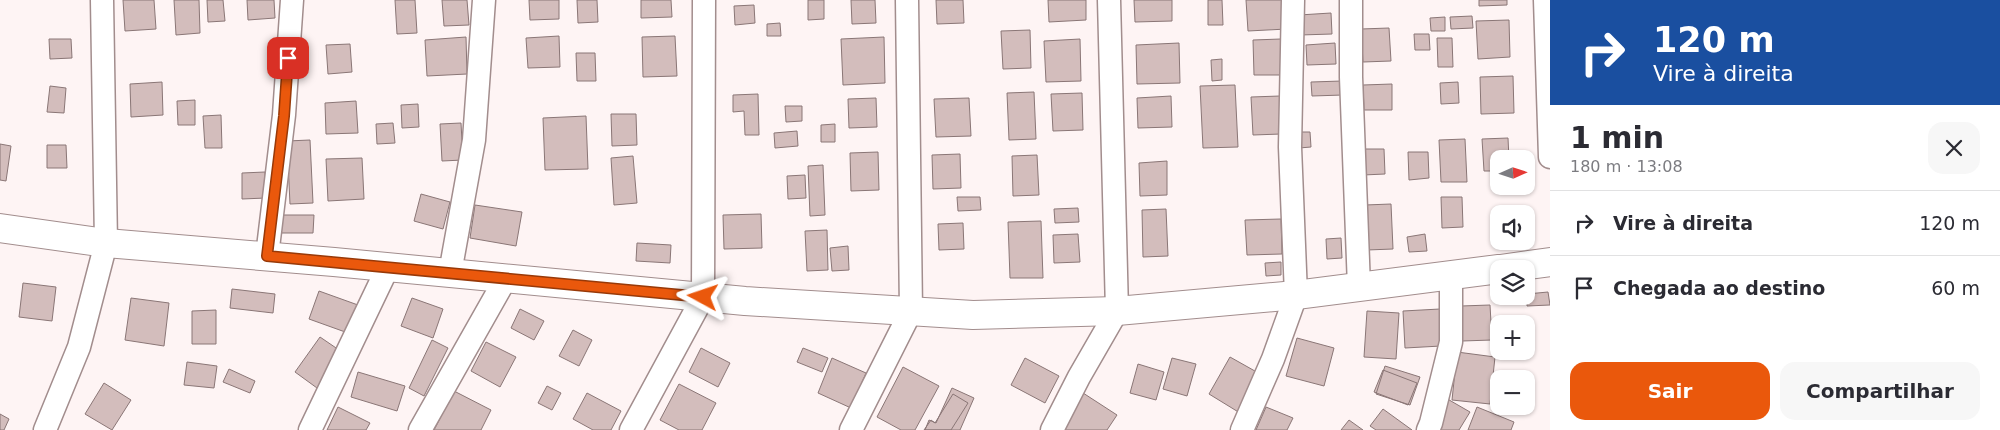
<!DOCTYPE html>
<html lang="pt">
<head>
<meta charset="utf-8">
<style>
  :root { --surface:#fff; --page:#f7f7f7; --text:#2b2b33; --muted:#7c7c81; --line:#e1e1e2; --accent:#ea580c }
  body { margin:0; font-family:"DejaVu Sans",sans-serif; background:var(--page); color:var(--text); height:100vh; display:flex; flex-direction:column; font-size:19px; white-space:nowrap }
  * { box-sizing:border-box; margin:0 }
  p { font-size:16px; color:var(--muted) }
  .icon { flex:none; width:28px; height:28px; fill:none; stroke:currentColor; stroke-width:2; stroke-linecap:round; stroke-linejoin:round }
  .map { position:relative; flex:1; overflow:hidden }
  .panel { display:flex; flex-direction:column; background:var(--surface); width:450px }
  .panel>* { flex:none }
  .top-card { background:#1a4fa0; color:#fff; overflow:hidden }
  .needle { width:32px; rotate:87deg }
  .tools { position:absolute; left:1490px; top:150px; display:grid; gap:10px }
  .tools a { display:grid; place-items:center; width:45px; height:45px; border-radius:10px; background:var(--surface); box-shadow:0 1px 4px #0004; font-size:25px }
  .pin { position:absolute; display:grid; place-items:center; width:42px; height:42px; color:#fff; margin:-21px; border-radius:10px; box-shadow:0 2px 8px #0006 }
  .me { position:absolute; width:55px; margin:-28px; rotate:275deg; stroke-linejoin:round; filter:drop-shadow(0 0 4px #0008) }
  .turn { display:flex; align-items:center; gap:18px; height:105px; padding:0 20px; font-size:22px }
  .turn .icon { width:65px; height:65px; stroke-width:2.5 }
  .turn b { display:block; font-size:35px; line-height:42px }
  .round { display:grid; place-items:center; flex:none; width:52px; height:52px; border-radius:15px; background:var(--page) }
  .head { display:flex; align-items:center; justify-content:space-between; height:85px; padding:0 20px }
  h1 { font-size:30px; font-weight:700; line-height:38px }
  .cta { display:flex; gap:10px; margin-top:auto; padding:10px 20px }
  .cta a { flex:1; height:58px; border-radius:15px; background:var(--accent); color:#fff; font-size:20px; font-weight:700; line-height:58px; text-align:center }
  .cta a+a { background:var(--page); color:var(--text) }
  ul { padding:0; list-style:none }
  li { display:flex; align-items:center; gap:15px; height:65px; padding:0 20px; border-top:1px solid var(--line) }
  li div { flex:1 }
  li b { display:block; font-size:19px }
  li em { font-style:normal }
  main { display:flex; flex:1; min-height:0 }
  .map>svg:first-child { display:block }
  .building { fill:#d3bdbc; stroke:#8a7676 }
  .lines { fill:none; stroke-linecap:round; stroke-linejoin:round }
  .street-casing { stroke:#a28d8d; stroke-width:25 }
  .secondary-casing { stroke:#a28d8d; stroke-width:30 }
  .street { stroke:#fff; stroke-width:22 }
  .secondary { stroke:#fff; stroke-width:28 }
  .route-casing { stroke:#983908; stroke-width:12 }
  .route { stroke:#ea580c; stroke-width:9 }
</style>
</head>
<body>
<main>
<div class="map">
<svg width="1550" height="430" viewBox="0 0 1550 430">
  <rect width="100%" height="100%" fill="#fef4f4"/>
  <!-- building -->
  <path class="building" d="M123 0H154L156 29 125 31Z
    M174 0H199L200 33 176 35Z
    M207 0H223L225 21 208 22Z
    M247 0H274L275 18 248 20Z
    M395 0H415L417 33 397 34Z
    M442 0H467L469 25 444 26Z
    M529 0H559V19L530 20Z
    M577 0H597L598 22 578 23Z
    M641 0H671L672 17 641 18Z
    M808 0H824V19L808 20Z
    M851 0H875L876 23 852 24Z
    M936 0H963L964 23 937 24Z
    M1048 0H1086V20L1049 22Z
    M1134 0H1172V21L1135 22Z
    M1208 0H1222L1223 25H1208Z
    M1246 0H1286L1287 29 1248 31Z
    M1479 0H1507V5L1479 6Z
    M754 5 755 23 735 25 734 6Z
    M1331 13 1332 34 1300 35 1299 15Z
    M1472 16 1473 28 1451 29 1450 17Z
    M1445 17V31H1431L1430 18Z
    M1509 20 1510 57 1478 59 1476 21Z
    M780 23 781 36H767V24Z
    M1389 28 1391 61 1363 62 1361 29Z
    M1030 30 1031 68 1003 69 1001 31Z
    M1414 34H1429L1430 50H1415Z
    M559 36 560 67 528 68 526 38Z
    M675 36 677 76 643 77 642 37Z
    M466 37 467 74 427 76 425 40Z
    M884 37 885 83 843 85 841 39Z
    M1437 38H1452L1453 67H1438Z
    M49 39H71L72 58 50 59Z
    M1080 39 1081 81 1046 82 1044 41Z
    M1281 39 1282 75H1254L1253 40Z
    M1179 43 1180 83 1137 84 1136 45Z
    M1335 43 1336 64 1307 65 1306 45Z
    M350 44 352 72 328 74 326 45Z
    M576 53H595L596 81H577Z
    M1222 59V80L1212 81 1211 60Z
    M1513 76 1514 113 1481 114 1480 77Z
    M1342 81 1343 95 1312 96 1311 82Z
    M162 82 163 115 131 117 130 84Z
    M1458 82 1459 103 1441 104 1440 83Z
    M1392 84V110H1364L1363 85Z
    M1235 85 1238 147 1203 148 1200 86Z
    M50 86 66 88 64 113 47 112Z
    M1034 92 1036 139 1009 140 1007 93Z
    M1082 93 1083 130 1053 131 1051 94Z
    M758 94 759 135H745L744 111 733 112V95Z
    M1171 96 1172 127 1138 128 1137 98Z
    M1280 96 1281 134 1253 135 1251 97Z
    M876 98 877 127 849 128 848 99Z
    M969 98 971 136 936 137 934 99Z
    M195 100V125H178L177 101Z
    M356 101 358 133 326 134 325 103Z
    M418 104 419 127 402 128 401 105Z
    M785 106H802V121L786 122Z
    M611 114H636L637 145 612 146Z
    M221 115 222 148H205L203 116Z
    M586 116 588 169 545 170 543 118Z
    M393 123 395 143 377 144 376 124Z
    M461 123 463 160 442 161 440 124Z
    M835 124V142H821V125Z
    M797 131 798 146 775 148 774 133Z
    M1299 132H1310L1311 147 1299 148Z
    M1508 138 1509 159H1499V171H1484L1482 139Z
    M1465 139 1467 182H1441L1439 140Z
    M310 140 313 203 290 204 287 141Z
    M0 144 11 146 6 181 0 180Z
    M47 145H66L67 168H47Z
    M1362 149H1384L1385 174 1363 175Z
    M878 152 879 190 851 191 850 153Z
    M1408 152H1428L1429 178 1409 180Z
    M960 154 961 188 933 189 932 155Z
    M1037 155 1039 195 1013 196 1012 156Z
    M633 156 637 203 614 205 611 158Z
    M362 158 364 199 328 201 326 159Z
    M1167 161V195L1140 196 1139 163Z
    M823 165 825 215 810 216 808 166Z
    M265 172 266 198 242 199V173Z
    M805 175 806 198 788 199 787 176Z
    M421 194 450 202 443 229 414 221Z
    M957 197H980L981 210 958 211Z
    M1441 197H1462L1463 227 1442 228Z
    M1391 204 1393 249 1367 250 1365 205Z
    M475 205 522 212 516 246 470 238Z
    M1078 208 1079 222 1055 223 1054 209Z
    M1166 209 1168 256 1143 257 1142 210Z
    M761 214 762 248 724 249 723 215Z
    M279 215H314L313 233H280Z
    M1281 219 1282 254 1247 255 1245 220Z
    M1041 221 1043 278H1010L1008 222Z
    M963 223 964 249 939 250 938 224Z
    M827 230 828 270 807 271 805 231Z
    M1078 234 1080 262 1054 263 1053 235Z
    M1425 234 1427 251 1409 252 1407 237Z
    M1341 238 1342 258 1327 259 1326 239Z
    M637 243 671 245 670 263 636 261Z
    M848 246 849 270 832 271 830 248Z
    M1281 262V275L1266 276 1265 263Z
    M23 283 56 287 52 321 19 317Z
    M232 289 275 294 273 313 230 308Z
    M319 291 358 305 348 333 309 319Z
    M1548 292 1550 305 1527 306V294Z
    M131 298 169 303 164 346 125 340Z
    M412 298 443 309 433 338 401 326Z
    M1490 305 1492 340 1462 341 1461 306Z
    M520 309 544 321 534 340 511 328Z
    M1440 309 1441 346 1405 348 1403 311Z
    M216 310V344H192V311Z
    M1367 311 1399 313 1396 359 1364 357Z
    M573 330 592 340 579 366 559 356Z
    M320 337 342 352 317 388 295 372Z
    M1297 338 1334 348 1324 386 1286 376Z
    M432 340 448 348 424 396 409 388Z
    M486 342 516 357 500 387 471 371Z
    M701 348 730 363 718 387 689 372Z
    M803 348 828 358 822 372 797 362Z
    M1457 352 1495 357 1490 404 1452 400Z
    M1230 357 1262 375 1240 413 1209 394Z
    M832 358 866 373 851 408 818 393Z
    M1025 358 1059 376 1045 403 1011 385Z
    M1172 358 1196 364 1187 396 1163 389Z
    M187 362 217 366 214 388 184 385Z
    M1138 364 1164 372 1156 400 1130 393Z
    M1385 366 1420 377 1410 405 1376 394Z
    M903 367 939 386 915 430H901L877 417Z
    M229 369 255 381 250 393 223 382Z
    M1383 370 1417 383 1408 405 1374 392Z
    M358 372 405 386 397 411 351 397Z
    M104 383 131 400 112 430 85 414Z
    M679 384 716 403 702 430H679L660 420Z
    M547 386 561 393 552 410 538 403Z
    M952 388 974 398 960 430H925L929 420 936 423Z
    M454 391 491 410 481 430H434Z
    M1080 391 1117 415 1107 430H1062Z
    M587 393 621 411 611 430H593L573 419Z
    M953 394 968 403 951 430H924L931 420 935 423Z
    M1444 397 1470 412 1459 430H1426Z
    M338 407 370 423 366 430H327Z
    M1266 407 1293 418 1287 430H1256Z
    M1477 407 1514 422 1511 430H1468Z
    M1383 409 1412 430H1376L1370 426Z
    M0 414 9 419 4 430H0Z
    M1349 420 1363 430H1341Z"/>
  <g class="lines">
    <defs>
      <path id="street" d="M1351 0V77L1359 287
        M1545 0 1550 157
        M267 256 284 115 292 0
        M450 273 474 140 484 0
        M45 430 79 347 106 243 102 0
        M310 430 388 267
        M420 430 506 278
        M631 430 703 297 704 0
        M851 430 911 311 907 0
        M1052 430 1079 377 1117 311 1109 0
        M1242 430 1273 359 1296 295 1290 147 1293 0
        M1428 430 1431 423 1451 342V275"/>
      <path id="secondary" d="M0 228 106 243 334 262 745 301 973 315 1117 311 1296 295 1499 269
        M1500 269 1550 262"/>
    </defs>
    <!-- street casing -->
    <use href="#street" class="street-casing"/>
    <!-- secondary casing -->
    <use href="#secondary" class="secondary-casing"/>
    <!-- street -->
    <use href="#street" class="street"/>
    <!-- secondary -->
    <use href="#secondary" class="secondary"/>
  </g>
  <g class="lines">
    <defs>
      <path id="route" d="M288 58 284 116 267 256 703 297"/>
    </defs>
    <!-- route casing -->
    <use href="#route" class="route-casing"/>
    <!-- route -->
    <use href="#route" class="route"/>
  </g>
</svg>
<div class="tools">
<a><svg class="needle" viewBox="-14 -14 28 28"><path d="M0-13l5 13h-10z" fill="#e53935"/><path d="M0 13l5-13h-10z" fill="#7c7c81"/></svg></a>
<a><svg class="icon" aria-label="sound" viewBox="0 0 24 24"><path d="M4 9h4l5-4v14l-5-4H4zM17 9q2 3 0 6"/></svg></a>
<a><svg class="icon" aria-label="layers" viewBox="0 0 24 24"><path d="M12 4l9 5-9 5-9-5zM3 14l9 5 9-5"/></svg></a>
<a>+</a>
<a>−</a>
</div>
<div class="pin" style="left:288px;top:58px;background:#d93025"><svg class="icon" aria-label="arrive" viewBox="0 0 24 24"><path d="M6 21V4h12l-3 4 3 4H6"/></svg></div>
<svg class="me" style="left:703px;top:297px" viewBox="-20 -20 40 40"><path d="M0-17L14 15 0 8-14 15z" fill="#ea580c" stroke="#fff" stroke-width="4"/></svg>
</div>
<section class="panel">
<div class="top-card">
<div class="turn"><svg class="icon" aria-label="right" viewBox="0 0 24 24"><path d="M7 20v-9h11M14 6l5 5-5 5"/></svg><div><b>120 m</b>Vire à direita</div></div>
</div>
<div class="head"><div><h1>1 min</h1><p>180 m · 13:08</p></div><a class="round"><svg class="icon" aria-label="close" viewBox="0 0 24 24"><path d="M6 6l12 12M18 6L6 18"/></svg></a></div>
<ul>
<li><svg class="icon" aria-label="right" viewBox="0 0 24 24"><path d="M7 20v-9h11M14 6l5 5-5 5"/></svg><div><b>Vire à direita</b></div><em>120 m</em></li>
<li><svg class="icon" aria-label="arrive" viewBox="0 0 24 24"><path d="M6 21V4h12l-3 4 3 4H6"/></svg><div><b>Chegada ao destino</b></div><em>60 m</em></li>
</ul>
<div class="cta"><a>Sair</a><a>Compartilhar</a></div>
</section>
</main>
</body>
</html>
